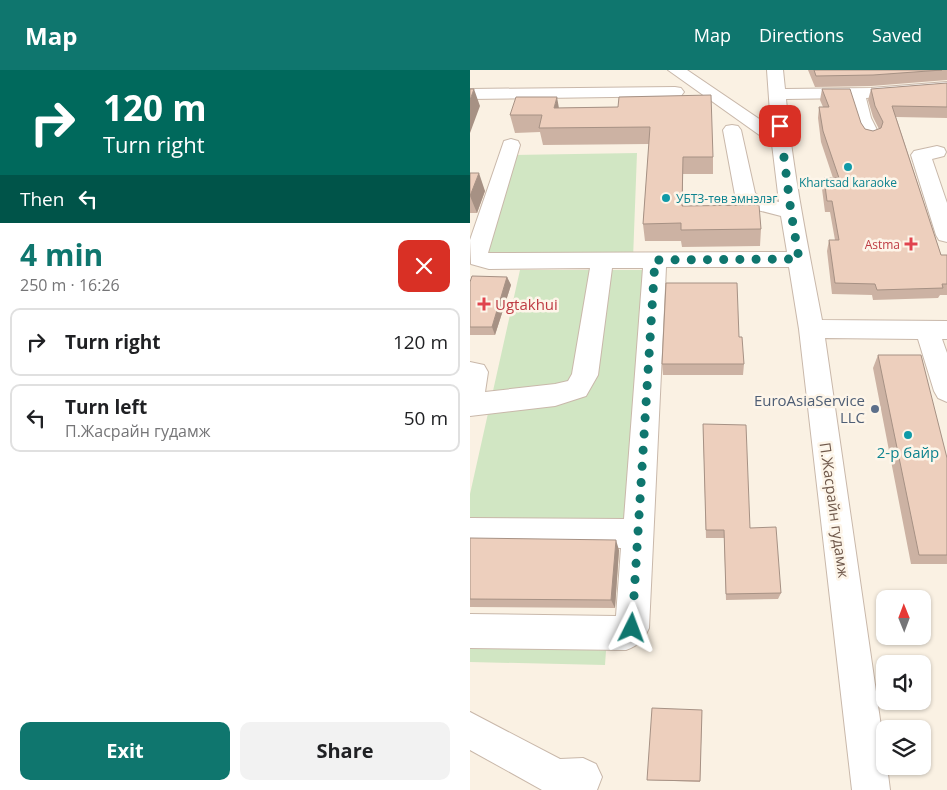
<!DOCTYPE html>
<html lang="en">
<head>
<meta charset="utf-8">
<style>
  :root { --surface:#fff; --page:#f2f2f2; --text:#202124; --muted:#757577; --line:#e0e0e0; --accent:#0f766e }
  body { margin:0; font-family:"Open Sans",sans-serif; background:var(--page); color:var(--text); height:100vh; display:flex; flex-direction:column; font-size:19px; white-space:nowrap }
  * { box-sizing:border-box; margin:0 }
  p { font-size:16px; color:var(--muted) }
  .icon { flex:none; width:28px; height:28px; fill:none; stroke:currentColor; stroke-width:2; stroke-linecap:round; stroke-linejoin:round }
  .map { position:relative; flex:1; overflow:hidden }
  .panel { display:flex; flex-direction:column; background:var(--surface); width:470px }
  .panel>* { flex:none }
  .guide { background:#00695c; color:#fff; overflow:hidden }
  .needle { width:32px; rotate:359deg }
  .tools { position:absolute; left:406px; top:520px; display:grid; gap:10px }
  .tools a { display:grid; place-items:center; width:55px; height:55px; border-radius:10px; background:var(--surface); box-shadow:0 1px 4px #0004; font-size:25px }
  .pin { position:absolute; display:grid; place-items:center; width:42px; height:42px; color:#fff; margin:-21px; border-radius:10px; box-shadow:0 2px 8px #0006 }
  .me { position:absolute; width:55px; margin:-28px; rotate:3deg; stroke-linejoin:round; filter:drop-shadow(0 0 4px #0008) }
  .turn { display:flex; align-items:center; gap:18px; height:105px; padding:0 20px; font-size:22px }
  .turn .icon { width:65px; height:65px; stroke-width:2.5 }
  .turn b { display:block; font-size:35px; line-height:42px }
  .then { display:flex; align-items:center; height:48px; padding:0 20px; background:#0003; gap:10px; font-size:19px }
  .round { display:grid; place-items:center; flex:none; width:52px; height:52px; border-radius:10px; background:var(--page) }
  .headline { display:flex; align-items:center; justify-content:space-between; height:85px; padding:0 20px }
  h1 { font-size:30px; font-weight:700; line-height:38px; color:var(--accent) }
  .button { display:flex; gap:10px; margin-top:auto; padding:10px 20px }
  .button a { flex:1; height:58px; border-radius:10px; background:var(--accent); color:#fff; font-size:20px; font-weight:700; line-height:58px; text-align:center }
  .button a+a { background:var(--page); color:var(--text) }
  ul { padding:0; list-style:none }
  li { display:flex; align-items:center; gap:15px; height:68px; margin:0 10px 8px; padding:0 10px; border:2px solid var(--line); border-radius:10px }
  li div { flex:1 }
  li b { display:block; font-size:19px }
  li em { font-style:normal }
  header { display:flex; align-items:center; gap:30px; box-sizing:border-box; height:70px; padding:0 25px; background:var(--accent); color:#fff }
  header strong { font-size:24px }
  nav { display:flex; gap:28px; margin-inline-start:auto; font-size:18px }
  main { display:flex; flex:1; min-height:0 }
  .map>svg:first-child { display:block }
  .green { fill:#d1e6c3 }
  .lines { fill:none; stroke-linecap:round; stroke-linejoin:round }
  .minor-casing { stroke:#c9b8aa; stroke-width:2 }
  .minor { fill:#fff; fill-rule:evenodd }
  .wall { fill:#ccb2a3 }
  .shaded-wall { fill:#a69184 }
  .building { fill:#edcfbd; stroke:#a69184 }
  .route { stroke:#0f766e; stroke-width:9; stroke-dasharray:0 16.2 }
  .culture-dot { fill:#0f9aa8; stroke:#fdf5e9; stroke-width:2 }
  .health-dot { fill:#e0444e; stroke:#fdf5e9; stroke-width:2 }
  .service-dot { fill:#5c6f8a; stroke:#fdf5e9; stroke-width:2 }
  .labels { text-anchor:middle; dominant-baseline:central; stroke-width:5; stroke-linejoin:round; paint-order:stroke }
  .far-culture-label { font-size:12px; fill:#0d838f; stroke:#fdf5e9 }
  .far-health-label { font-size:12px; fill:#be3a42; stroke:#fdf5e9; text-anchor:end }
  .health-label { font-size:15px; fill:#be3a42; stroke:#fdf5e9; text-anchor:start }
  .service-label { font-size:15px; fill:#4e5e75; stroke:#fdf5e9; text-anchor:end }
  .culture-label { font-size:15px; fill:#0d838f; stroke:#fdf5e9 }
  .street-label { font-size:15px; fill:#6f584b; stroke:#fdf5e9 }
</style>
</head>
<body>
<header>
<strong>Map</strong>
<nav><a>Map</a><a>Directions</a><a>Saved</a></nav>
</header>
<main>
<section class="panel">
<div class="guide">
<div class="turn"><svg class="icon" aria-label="right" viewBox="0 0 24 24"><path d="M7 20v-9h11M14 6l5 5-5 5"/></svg><div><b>120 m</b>Turn right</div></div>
<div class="then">Then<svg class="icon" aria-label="left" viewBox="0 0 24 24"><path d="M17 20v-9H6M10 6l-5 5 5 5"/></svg></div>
</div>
<div class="headline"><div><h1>4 min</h1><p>250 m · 16:26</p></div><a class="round" style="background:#d93025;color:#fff"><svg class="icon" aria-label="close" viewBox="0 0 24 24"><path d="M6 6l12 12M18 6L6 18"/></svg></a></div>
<ul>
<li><svg class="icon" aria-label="right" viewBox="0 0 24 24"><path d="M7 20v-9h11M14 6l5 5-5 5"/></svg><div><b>Turn right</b></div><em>120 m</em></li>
<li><svg class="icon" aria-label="left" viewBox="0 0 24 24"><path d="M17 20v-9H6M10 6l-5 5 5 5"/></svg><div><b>Turn left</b><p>П.Жасрайн гудамж</p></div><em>50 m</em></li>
</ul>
<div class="button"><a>Exit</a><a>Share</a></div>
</section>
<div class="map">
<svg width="477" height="720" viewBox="0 0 477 720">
  <rect width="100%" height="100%" fill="#faf1e3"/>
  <!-- green -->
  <path class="green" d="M167 83 163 189 12 190 43 85Z
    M50 200H186L169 453H0V424Z
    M0 566H137L135 595 0 592Z"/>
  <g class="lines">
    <defs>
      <path id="minor" d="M198 0H217L301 57 297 0H313L315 19 401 18 477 12V22L396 28 401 48 409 64 407 68 400 70 393 68C385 56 382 43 379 28L316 29C323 103 338 177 352 250L477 251V269H472L477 283V332L468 328 464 321 448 269 355 268 415 684V696H417L420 720H382L329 259 319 197H196L179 558C173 571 169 575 156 580L0 578V544L146 546 151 478 0 476V448L154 449 173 198H142L128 305 116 326 85 336 0 346V292L14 295 18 302 15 322 85 314 98 311 102 304 120 198 19 199 1 194 0 170 34 71 41 69 48 71 50 75 18 183 317 182 311 146 276 137 268 129 265 125 253 60 256 56 262 55 268 56 271 60 285 123 290 127 309 132 302 74Z
        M205 17 211 18 214 22 211 26 0 29V19Z
        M467 76 474 78 476 82 474 86 462 89 477 133V172L469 170 466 165 441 85 444 81Z
        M0 642 90 689 113 688 126 694 132 707 127 720H72L0 680Z"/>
    </defs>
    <!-- minor casing -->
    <use href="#minor" class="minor-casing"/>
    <!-- minor -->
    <use href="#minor" class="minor"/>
  </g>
  <!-- wall -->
  <path class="wall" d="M338 0H477V10L401 16 345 17Z
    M477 13V48L426 47 471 185H477V225H470L468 228 403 230 402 225 362 224 357 181 359 170H365L360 142H355L352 119 354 108H363L351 72 348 48 349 37H353L350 30 352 19 391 53 395 59 403 61 409 59 403 47 398 30 401 19Z
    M148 37 243 87V104H213V136L291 159 290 176 212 177 211 171H175L173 154 179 74 73 75 70 62 45 63 40 45 89 38Z
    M0 103 15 121 7 143H0Z
    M37 207 41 215 25 265H0V212Z
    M269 267 274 294 273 305H193L192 294Z
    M408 285 477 388V494H441L403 298Z
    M233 354 280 458 311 523 308 529 256 530 254 468H236Z
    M0 468 149 480 145 538 0 537Z
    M232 640 230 712 179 710H177Z"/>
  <!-- shaded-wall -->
  <path class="shaded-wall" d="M4 19 10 36 0 63V30Z
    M87 27 90 44 84 38Z
    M213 87V153L212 136Z
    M9 103 15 121 7 143 0 126Z
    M37 207 41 215 25 265 22 257Z
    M146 470 149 480 145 538 141 530Z"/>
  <!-- building -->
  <path class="building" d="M344 0H472L403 5 346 6Z
    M477 13V37L422 36 471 185H477V214H472L473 218 407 220 405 214 365 213 359 170H369L362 131H357L354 108H369L353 61 349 37H359L352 19H380L391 53 395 59 403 61 411 58 413 52 405 36 401 19Z
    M0 19H4L0 30Z
    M241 25 243 87H213L212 136 289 135 291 159 211 160V153L173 154 180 57 69 58 72 45H40L46 27H87L84 38 148 37 149 27Z
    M0 103H9L0 126Z
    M2 206 37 207 22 257H0V212Z
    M196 213H267L269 267H272L274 294H192Z
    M408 285H451L477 388V485H449Z
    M233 354 276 355 280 458 306 457 311 523 256 524 254 460H236Z
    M0 468 146 470 141 530 0 529Z
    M182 638 232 640 230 711 177 710Z"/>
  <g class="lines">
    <!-- route -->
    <path class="route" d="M162 558 185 190 329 189 321 142 310 56"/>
  </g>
  <!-- markers -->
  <g class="culture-dot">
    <circle cx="378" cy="97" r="5"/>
    <circle cx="196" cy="128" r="5"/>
    <circle cx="438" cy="365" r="5"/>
  </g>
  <g class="health-dot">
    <path d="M438.5 166.5h5v5h5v5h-5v5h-5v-5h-5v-5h5z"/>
    <path d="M11.5 226.5h5v5h5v5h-5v5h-5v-5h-5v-5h5z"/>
  </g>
  <circle class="service-dot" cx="405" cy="339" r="5"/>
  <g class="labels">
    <!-- far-culture labels -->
    <g class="far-culture-label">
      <text x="378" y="112">Khartsad karaoke</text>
      <text x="206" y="128" text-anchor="start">УБТЗ-төв эмнэлэг</text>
    </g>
    <!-- far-health labels -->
    <g class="far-health-label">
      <text x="430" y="174">Astma</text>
    </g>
    <!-- health labels -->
    <g class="health-label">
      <text x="25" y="234">Ugtakhui</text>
    </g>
    <!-- service labels -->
    <g class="service-label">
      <text x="395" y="330">EuroAsiaService<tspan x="395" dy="17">LLC</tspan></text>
    </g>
    <!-- culture labels -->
    <g class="culture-label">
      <text x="438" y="382">2-р байр</text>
    </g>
    <!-- street labels -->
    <g class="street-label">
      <text transform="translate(365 440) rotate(82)">П.Жасрайн гудамж</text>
    </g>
  </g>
</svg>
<div class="tools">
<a><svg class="needle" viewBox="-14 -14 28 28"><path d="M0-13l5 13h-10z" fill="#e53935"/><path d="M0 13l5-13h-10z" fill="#757577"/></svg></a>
<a><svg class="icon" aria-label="sound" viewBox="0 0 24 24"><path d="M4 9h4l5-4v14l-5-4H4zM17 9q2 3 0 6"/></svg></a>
<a><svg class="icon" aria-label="layers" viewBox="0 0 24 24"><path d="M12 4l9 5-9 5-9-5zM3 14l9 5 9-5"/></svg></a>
</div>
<div class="pin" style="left:310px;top:56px;background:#d93025"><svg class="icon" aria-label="arrive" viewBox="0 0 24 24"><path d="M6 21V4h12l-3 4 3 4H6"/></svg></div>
<svg class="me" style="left:162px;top:558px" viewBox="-20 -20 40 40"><path d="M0-17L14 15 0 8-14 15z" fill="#0f766e" stroke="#fff" stroke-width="4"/></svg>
</div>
</main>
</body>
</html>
